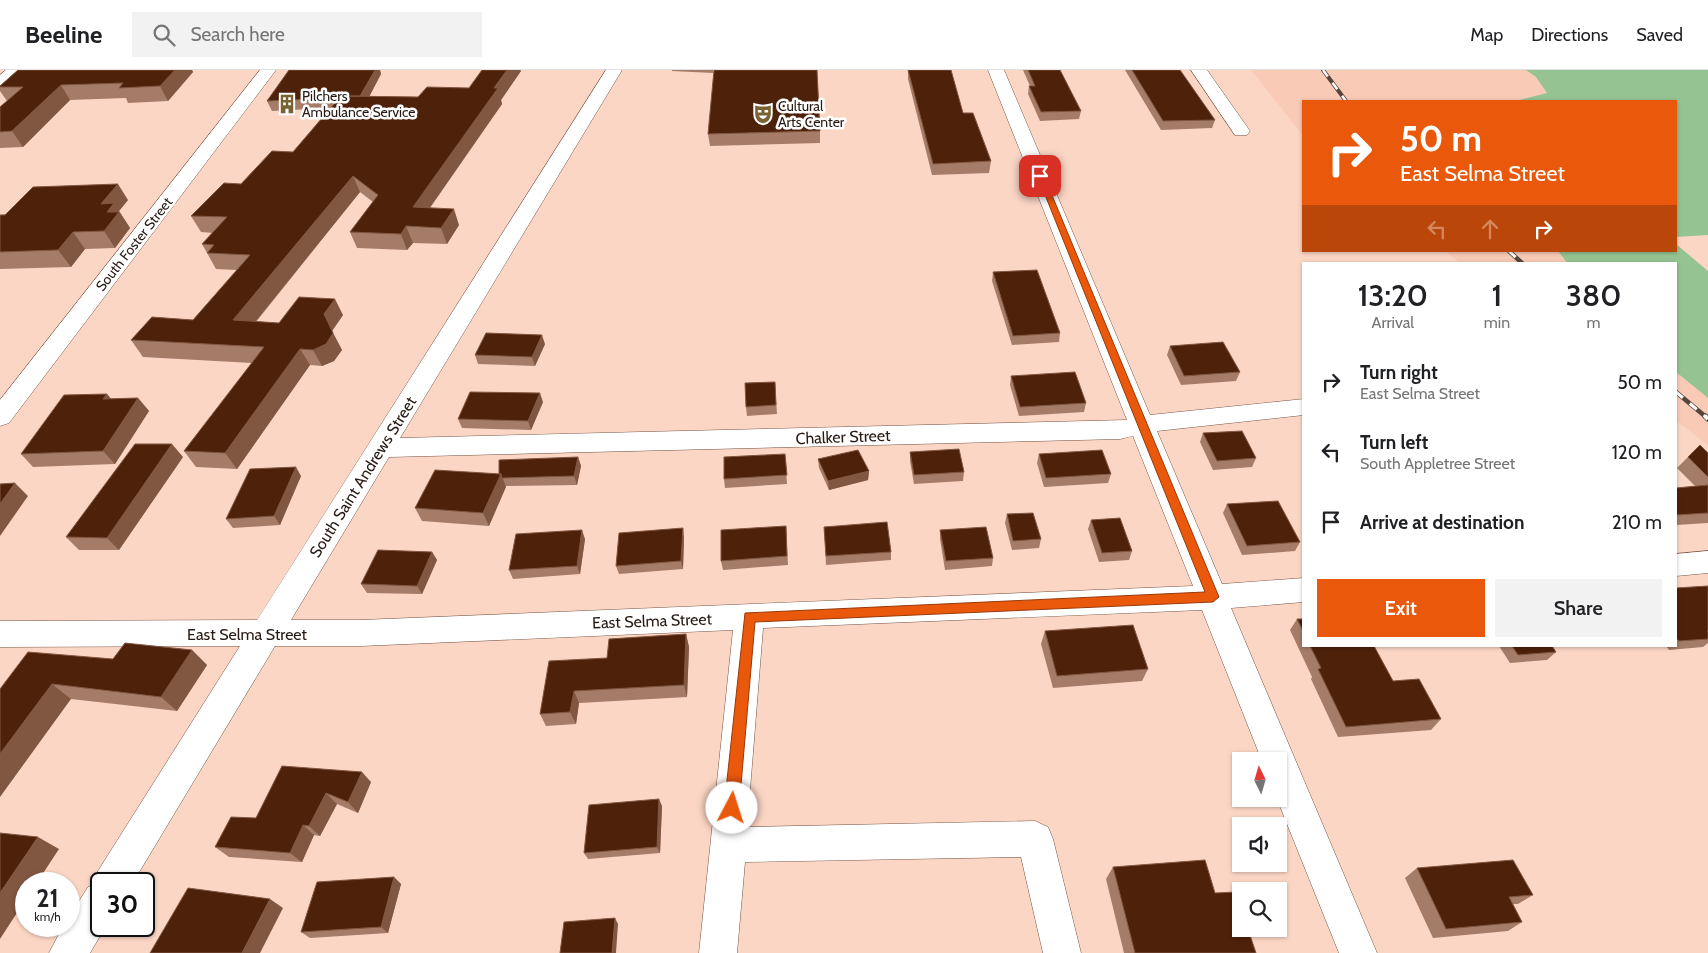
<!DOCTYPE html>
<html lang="en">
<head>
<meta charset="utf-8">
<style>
  :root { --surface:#fff; --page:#f2f2f2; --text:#202124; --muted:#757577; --line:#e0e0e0; --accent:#ea580c }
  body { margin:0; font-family:Cabin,sans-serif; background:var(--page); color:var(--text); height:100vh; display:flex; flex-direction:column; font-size:19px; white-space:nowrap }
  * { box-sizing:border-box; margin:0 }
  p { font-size:16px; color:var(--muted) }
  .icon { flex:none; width:28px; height:28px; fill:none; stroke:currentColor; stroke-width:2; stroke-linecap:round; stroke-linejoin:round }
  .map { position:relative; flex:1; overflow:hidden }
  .details { position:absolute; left:1302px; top:192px; width:375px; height:385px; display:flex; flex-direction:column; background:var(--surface); border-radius:0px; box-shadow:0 1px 4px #0004 }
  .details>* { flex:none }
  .banner { position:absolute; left:1302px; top:30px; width:375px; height:152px; border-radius:0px; box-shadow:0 1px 4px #0004; background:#ea580c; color:#fff; overflow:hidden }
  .needle { width:32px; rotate:355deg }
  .buttons { position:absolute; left:1232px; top:682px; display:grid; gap:10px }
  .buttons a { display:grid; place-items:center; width:55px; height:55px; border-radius:0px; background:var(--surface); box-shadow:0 1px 4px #0004; font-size:25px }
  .speed { position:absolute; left:15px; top:802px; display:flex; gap:10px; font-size:25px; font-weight:700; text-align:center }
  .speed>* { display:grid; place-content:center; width:65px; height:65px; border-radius:50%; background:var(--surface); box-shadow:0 1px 4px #0004; line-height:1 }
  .speed small { font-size:12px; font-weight:400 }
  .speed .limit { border:2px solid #111; border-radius:8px; background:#fff; color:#111 }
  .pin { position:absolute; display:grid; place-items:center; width:42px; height:42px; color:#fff; margin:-21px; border-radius:10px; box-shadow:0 2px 8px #0006 }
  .me { position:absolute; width:55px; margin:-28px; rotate:5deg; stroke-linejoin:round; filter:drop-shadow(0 0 4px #0008) }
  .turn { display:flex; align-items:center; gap:18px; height:105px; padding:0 15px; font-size:22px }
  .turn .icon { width:65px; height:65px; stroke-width:2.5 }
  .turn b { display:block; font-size:35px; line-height:42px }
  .lanes { display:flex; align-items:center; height:48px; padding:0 15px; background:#0003; justify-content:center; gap:25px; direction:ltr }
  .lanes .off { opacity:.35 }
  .eta { display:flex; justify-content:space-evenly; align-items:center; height:85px; text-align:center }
  .eta b { font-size:30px; font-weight:600; line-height:35px }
  .button { display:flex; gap:10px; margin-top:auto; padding:10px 15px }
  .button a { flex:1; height:58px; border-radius:0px; background:var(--accent); color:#fff; font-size:20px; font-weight:600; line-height:58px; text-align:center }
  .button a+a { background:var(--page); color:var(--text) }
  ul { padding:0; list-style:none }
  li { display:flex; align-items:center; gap:15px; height:70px; padding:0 15px }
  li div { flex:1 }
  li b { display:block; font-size:19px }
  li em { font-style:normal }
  header { display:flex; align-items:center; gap:30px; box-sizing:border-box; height:70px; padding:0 25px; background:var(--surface); border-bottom:1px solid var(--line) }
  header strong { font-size:24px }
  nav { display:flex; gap:28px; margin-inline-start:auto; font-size:18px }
  .search { width:350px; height:45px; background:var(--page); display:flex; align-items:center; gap:12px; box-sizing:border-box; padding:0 18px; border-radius:0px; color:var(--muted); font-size:19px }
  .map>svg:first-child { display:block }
  .built { fill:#f9cbb7 }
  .green { fill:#95c492 }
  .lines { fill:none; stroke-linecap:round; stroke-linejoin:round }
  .minor-casing { stroke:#755446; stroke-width:1 }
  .major-casing { stroke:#755446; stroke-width:1 }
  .minor { fill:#fff; fill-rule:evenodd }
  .major { fill:#fff; fill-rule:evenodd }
  .rail-far2-casing { stroke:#57453c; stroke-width:4 }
  .rail-far1-casing { stroke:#57453c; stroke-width:4.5 }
  .rail-casing { stroke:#57453c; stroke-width:5.5 }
  .rail-far2 { stroke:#fff; stroke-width:2.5; stroke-dasharray:8; stroke-linecap:butt }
  .rail-far1 { stroke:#fff; stroke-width:3; stroke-dasharray:9; stroke-linecap:butt }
  .rail { stroke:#fff; stroke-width:4; stroke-dasharray:11; stroke-linecap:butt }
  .wall { fill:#a57c68 }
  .shaded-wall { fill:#825742 }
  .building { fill:#4e210a; stroke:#825742 }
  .route { fill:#ea580c; stroke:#983908 }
  .labels { text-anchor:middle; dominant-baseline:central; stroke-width:5; stroke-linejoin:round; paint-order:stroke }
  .far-poi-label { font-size:14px; fill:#271a14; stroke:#fff; text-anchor:start }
  .far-street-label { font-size:14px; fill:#271a14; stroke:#fff }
  .street-label { font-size:16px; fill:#271a14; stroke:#fff }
</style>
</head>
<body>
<header>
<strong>Beeline</strong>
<div class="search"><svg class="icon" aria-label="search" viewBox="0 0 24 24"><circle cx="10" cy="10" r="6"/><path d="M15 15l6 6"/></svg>Search here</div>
<nav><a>Map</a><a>Directions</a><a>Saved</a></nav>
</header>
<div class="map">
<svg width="1708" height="883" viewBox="0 0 1708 883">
  <rect width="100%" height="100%" fill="#fcd6c5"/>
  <!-- built -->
  <path class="built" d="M1251 0H1526L1536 7 1548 23 1515 31H1304V67Z
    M1445 181H1558L1568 194H1461Z
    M1676 302 1708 328V375L1676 351Z"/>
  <!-- green -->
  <path class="green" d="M1526 0H1708V165L1676 167V31H1515L1547 23 1536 7Z
    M1676 174 1708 201V328L1676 302V194H1568L1558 181H1676Z"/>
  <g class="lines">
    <defs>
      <path id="minor" d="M260 0H276L9 353 0 356V330Z
        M606 0H622L400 368 1127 350 988 0H1004L1150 345 1304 329V345L1157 361 1222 514 1304 508V532L1231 538 1377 883H1339L1277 729 1279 691H1262L1202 540 763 558 747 757 1035 751 1048 757 1053 769 1081 883H1043L1021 787 745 792 737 883H699L733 560 361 576H275L132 814H101V856H106L90 883H49L63 856H69V847L88 817 93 815 98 801 240 576 0 577V551L257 550ZM1133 366 1193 516 361 550H291L389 387 1120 369Z
        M1191 0H1207L1250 61 1247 65H1235Z
        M1708 481V503L1676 506V484Z"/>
      <path id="major" d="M6 0H24L6 18 0 19V5Z"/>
    </defs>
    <!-- minor casing -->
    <use href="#minor" class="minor-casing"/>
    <!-- major casing -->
    <use href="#major" class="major-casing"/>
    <!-- minor -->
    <use href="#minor" class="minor"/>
    <!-- major -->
    <use href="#major" class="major"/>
    <defs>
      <path id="rail-far2" d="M1323 0 1346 31"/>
      <path id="rail-far1" d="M1509 181 1523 194
        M1676 322 1706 347"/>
      <path id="rail" d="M1705 346 1708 349"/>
    </defs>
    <!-- rail-far2 casing -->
    <use href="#rail-far2" class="rail-far2-casing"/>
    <!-- rail-far1 casing -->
    <use href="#rail-far1" class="rail-far1-casing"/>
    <!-- rail casing -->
    <use href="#rail" class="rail-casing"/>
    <!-- rail-far2 -->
    <use href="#rail-far2" class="rail-far2"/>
    <!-- rail-far1 -->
    <use href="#rail-far1" class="rail-far1"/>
    <!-- rail -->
    <use href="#rail" class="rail"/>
  </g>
  <!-- wall -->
  <path class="wall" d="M18 0H192L193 2 168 31 128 33 126 28 70 30 23 77 0 78V37L7 31 0 21V16Z
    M289 0H380L381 4 369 26 418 27 469 18 482 0H520L521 1 501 30 502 34 430 138 459 155 447 174 413 173 407 180 357 178 350 162 373 132 360 122 256 252 279 253 343 245 332 261 342 280 334 291 322 296 310 295 237 399 196 397 184 381 252 293 143 287 131 270 193 250 237 200 216 199 202 174 213 163 201 162 191 146 293 82 330 38 272 41 267 31Z
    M672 0H713V3L672 1Z
    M908 0H951L963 43 991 91 989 103 932 105 908 9Z
    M1023 0H1060L1081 41 1079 49 1040 51 1028 24 1029 16H1030Z
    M1125 0H1180L1215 50 1212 58 1161 60Z
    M820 61V73L710 76 708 64Z
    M128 130 119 141 130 158 115 178 85 179 71 197 0 199V145Z
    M993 202 1060 263 1059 272 1012 275 992 211Z
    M545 274 535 296 478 294 475 285Z
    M1170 276 1240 302 1236 311 1181 315 1167 285Z
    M1011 306 1086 333 1084 342 1019 346 1010 315Z
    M775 312 777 344 747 346 746 337Z
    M107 324 111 329 138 328 149 341 115 394 33 397 21 384Z
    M543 332 531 360 462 358 458 349Z
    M1203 363 1256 388 1252 397 1213 400 1200 372Z
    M1700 375 1708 383V453L1676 455V418L1695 416 1677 398Z
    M910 382 964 402 963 411 914 414 910 391Z
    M785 384 787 414 725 418 724 409Z
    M1039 384 1111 404 1108 413 1044 417 1037 393Z
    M183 387 119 480H79L66 467Z
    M578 387 581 396 577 415 506 416 489 456 422 451 415 438 499 404Z
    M818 389 869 401 868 410 829 420 819 398Z
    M301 406 280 455 233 458 226 449Z
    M1227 434 1300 472 1295 481 1242 485 1223 443Z
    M1007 444 1041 469 1039 478 1012 480 1005 453Z
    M1091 450 1132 481 1129 490 1099 492 1088 459Z
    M786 456 788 495 723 500 721 491Z
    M824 457 891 482V490L826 495Z
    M940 460 993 488 992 496 945 500 940 469Z
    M684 467 683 499 619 504 616 496Z
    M585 469 580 504 513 509 509 500Z
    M432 482 437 490 422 524 367 523 361 514Z
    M1708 516V573L1703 577 1669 580 1666 576H1676V518Z
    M1297 549H1304V576H1374L1393 611 1441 649 1431 660 1338 667 1311 609 1312 607 1290 560Z
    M1045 561 1148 599 1142 611 1053 618 1041 574Z
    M686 564 689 577 687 627 579 633 576 654 546 656 540 644 607 588Z
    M1499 576H1552L1556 582 1547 590 1510 593Z
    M192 580 207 595 177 641 71 629 0 619 113 589Z
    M282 696 371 712 358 743 337 734 320 766 314 765 302 792 229 787 215 777 256 748Z
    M662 736 660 783 588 789 584 783Z
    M1113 797 1215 823 1256 883H1124L1106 809Z
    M1417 798 1533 825 1518 834H1513L1522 852 1508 861 1433 868 1405 808Z
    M394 807 401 814 388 863 310 868 301 862Z"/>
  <!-- shaded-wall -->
  <path class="shaded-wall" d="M175 0H192L193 2 168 31 160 16Z
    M375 0H380L381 4 364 37 360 27Z
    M507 0H520L521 1 501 30 502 34 419 153 413 137Z
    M61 15 70 30 23 77 12 61Z
    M353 106 360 122 243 267 233 250Z
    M118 114 128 130 119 141 130 158 115 178 104 161 101 134Z
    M454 139 459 155 447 174 441 158Z
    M406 156 413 173 407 180 401 164Z
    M73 162 85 179 71 197 58 180Z
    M335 229 343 245 332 261 342 280 334 291 322 296 313 280 324 244Z
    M542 265 545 274 535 296 532 287Z
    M300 279 310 295 237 399 225 383Z
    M540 323 543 332 531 360 528 351Z
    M107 324 118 337 103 329Z
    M138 328 149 341 115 394 103 381Z
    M172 374 183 387 119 480 107 468Z
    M578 387 581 396 577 415 574 406Z
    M296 397 301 406 280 455 274 446Z
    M869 401 868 410 829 420 828 411Z
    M501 404 506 417 489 456 483 443Z
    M15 413 28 426 0 466V434Z
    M683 458 684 467 683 499 681 491Z
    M582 460 585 469 580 504 577 496Z
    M432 482 437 490 422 524 417 516Z
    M686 564 689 577 687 627 684 615Z
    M192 580 207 595 177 641 161 627Z
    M52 614 71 629 0 727V684Z
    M574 621 579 633 576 654 570 642Z
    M362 702 371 712 358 743 348 732Z
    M326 723 337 734 320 766 309 756Z
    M659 729 662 736 660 783 657 777Z
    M303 755 314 765 302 792 290 783Z
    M38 767 59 779 36 814H26V829L0 869V823Z
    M394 807 401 814 388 863 381 857Z
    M270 829 283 838 260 883H242Z
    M615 848 618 854 616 883H612Z"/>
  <!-- building -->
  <path class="building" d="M18 0H175L160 16 119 18 123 13 61 15 12 61 0 62V37L23 17H0V16Z
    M289 0H375L360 26H341L339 28 267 31Z
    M482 0H507L494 18H498L413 137 454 139 441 158 406 156 401 164 350 162 378 125 353 106 233 250 279 253 299 227 335 229 324 244 333 263 326 274 313 280 300 279 225 383 184 381 264 277 131 270 152 247 193 250 250 185 207 183 214 175 202 174 227 147 191 146 224 113 241 114 272 81 293 82 341 26 418 27 427 17 469 18Z
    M714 0H817L820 61 708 64Z
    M908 0H951L963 43H973L991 91 933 94Z
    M1028 0H1060L1081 41 1041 42 1029 16H1035Z
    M1132 0H1180L1215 50 1163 51Z
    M118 114 101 134 114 133 107 142H119L104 161 73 162 58 180 0 182V145H5L33 117Z
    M1037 200 1060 263 1013 266 993 202Z
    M486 263 542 265 532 287 475 285Z
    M1223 272 1240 302 1184 306 1170 276Z
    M1075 302 1086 333 1020 337 1011 306Z
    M775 312 776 335 746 337 745 313Z
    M470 322 540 323 528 351 458 349Z
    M107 324 103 329 138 328 103 381 21 384 64 325Z
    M1242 361 1256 388 1217 391 1203 363Z
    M135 374H172L107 468 66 467Z
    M1700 375 1708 383V407L1688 387Z
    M959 379 964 402 914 405 910 382Z
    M858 380 869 401 828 411 818 389Z
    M1102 380 1111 404 1046 408 1039 384Z
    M785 384 787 405 724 409V387Z
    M578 387 574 406 502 408 501 404H499V390Z
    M296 397 274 446 226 449 250 399Z
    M435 400 501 404 483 443 415 438Z
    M15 413 0 434V414Z
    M1708 415V443L1676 445V418Z
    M1278 431 1300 472 1247 476 1227 434Z
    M1033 443 1041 469 1013 471 1007 444Z
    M1120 448 1132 481 1102 483 1091 450Z
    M887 452 891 482 826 486 824 457Z
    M786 456 787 486 721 491V460Z
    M986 457 993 488 946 491 940 460Z
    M683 458 681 491 616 496 619 463Z
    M582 460 577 496 509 500 516 464Z
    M378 480 432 482 417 516 361 514Z
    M1708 516V561H1707L1708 562V569L1679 571 1676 568V518Z
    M1297 549H1304V563Z
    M1133 555 1148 599 1057 606 1045 561Z
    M686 564 684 615 574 621 570 642 540 644 549 591 607 588 609 569Z
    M125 573 192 580 161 627 52 614 0 684V619L28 582 113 589Z
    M1310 576H1374L1393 611 1419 609 1441 649 1346 657 1318 599 1321 598Z
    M1512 576H1552L1556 582 1518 585Z
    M282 696 362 702 348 732 326 723 309 756 303 755 290 783 215 777 231 747 256 748Z
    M659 729 657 777 584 783 589 735Z
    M0 763 38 767 0 823Z
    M1205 790 1215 823 1236 822 1241 839V859H1248L1256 883H1135L1113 797Z
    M1513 790 1533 825 1509 827 1522 852 1446 859 1417 798Z
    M394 807 381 857 301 862 317 812Z
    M188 818 270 829 242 883H150Z
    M615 848 612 883H560L564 852Z"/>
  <!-- route -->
  <path class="route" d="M1037 105 1044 106 1219 527 1213 532 755 552 739 738 737 743 732 745 726 743 724 738 745 543 1205 522Z"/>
  <!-- icons -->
  <defs>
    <symbol id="building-bare" viewBox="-9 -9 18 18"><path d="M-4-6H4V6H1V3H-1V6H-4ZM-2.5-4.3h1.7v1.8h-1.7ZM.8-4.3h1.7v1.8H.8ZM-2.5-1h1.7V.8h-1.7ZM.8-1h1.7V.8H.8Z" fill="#796333" stroke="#fff" stroke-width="2.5" paint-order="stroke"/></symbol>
    <symbol id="theatre-bare" viewBox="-9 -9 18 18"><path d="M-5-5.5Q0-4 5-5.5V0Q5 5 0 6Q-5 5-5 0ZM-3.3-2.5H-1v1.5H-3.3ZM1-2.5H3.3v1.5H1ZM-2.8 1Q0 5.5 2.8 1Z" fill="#796333" stroke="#fff" stroke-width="2.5" paint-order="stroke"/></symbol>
  </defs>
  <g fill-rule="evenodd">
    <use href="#building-bare" x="273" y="20" width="28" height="28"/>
    <use href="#theatre-bare" x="749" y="30" width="28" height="28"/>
  </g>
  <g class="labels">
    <!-- far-poi labels -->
    <g class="far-poi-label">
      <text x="302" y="26">Pilchers<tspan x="302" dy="16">Ambulance Service</tspan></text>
      <text x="778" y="36">Cultural<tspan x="778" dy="16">Arts Center</tspan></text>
    </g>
    <!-- far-street labels -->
    <g class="far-street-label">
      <text transform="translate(134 174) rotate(-52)">South Foster Street</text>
    </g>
    <!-- street labels -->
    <g class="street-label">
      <text transform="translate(843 367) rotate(-2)">Chalker Street</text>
      <text transform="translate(363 407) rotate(-58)">South Saint Andrews Street</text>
      <text transform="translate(652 551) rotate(-2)">East Selma Street</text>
      <text x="247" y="564">East Selma Street</text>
    </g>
  </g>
</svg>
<div class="buttons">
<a><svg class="needle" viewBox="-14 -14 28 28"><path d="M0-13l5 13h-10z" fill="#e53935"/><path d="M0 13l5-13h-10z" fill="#757577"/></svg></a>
<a><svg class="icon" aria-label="sound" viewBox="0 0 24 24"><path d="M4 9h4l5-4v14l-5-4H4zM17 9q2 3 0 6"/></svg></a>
<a><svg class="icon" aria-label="search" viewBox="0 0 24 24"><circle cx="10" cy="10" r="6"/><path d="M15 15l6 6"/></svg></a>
</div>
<div class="speed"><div>21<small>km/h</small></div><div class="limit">30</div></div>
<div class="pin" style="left:1040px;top:106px;background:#d93025"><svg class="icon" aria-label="arrive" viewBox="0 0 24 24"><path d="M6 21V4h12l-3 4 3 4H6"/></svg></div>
<svg class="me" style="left:732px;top:738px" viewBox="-20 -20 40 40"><circle r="19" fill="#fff"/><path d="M0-13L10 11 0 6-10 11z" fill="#ea580c"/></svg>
<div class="banner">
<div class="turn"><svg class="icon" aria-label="right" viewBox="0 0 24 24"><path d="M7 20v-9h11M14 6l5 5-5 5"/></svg><div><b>50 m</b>East Selma Street</div></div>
<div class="lanes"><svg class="icon off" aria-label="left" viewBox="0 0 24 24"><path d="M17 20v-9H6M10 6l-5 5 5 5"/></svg><svg class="icon off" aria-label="ahead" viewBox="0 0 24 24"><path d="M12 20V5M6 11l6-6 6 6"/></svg><svg class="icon" aria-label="right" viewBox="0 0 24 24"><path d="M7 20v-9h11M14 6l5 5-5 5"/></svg></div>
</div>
<section class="details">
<div class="eta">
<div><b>13:20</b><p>Arrival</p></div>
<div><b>1</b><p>min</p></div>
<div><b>380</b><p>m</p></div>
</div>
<ul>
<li><svg class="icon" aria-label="right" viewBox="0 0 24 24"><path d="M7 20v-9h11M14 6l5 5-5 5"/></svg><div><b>Turn right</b><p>East Selma Street</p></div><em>50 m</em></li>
<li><svg class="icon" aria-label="left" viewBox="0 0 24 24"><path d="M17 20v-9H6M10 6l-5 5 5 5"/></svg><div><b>Turn left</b><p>South Appletree Street</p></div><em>120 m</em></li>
<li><svg class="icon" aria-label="arrive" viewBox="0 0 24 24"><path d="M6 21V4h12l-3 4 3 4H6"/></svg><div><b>Arrive at destination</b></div><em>210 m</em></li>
</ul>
<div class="button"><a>Exit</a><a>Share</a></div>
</section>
</div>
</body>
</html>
